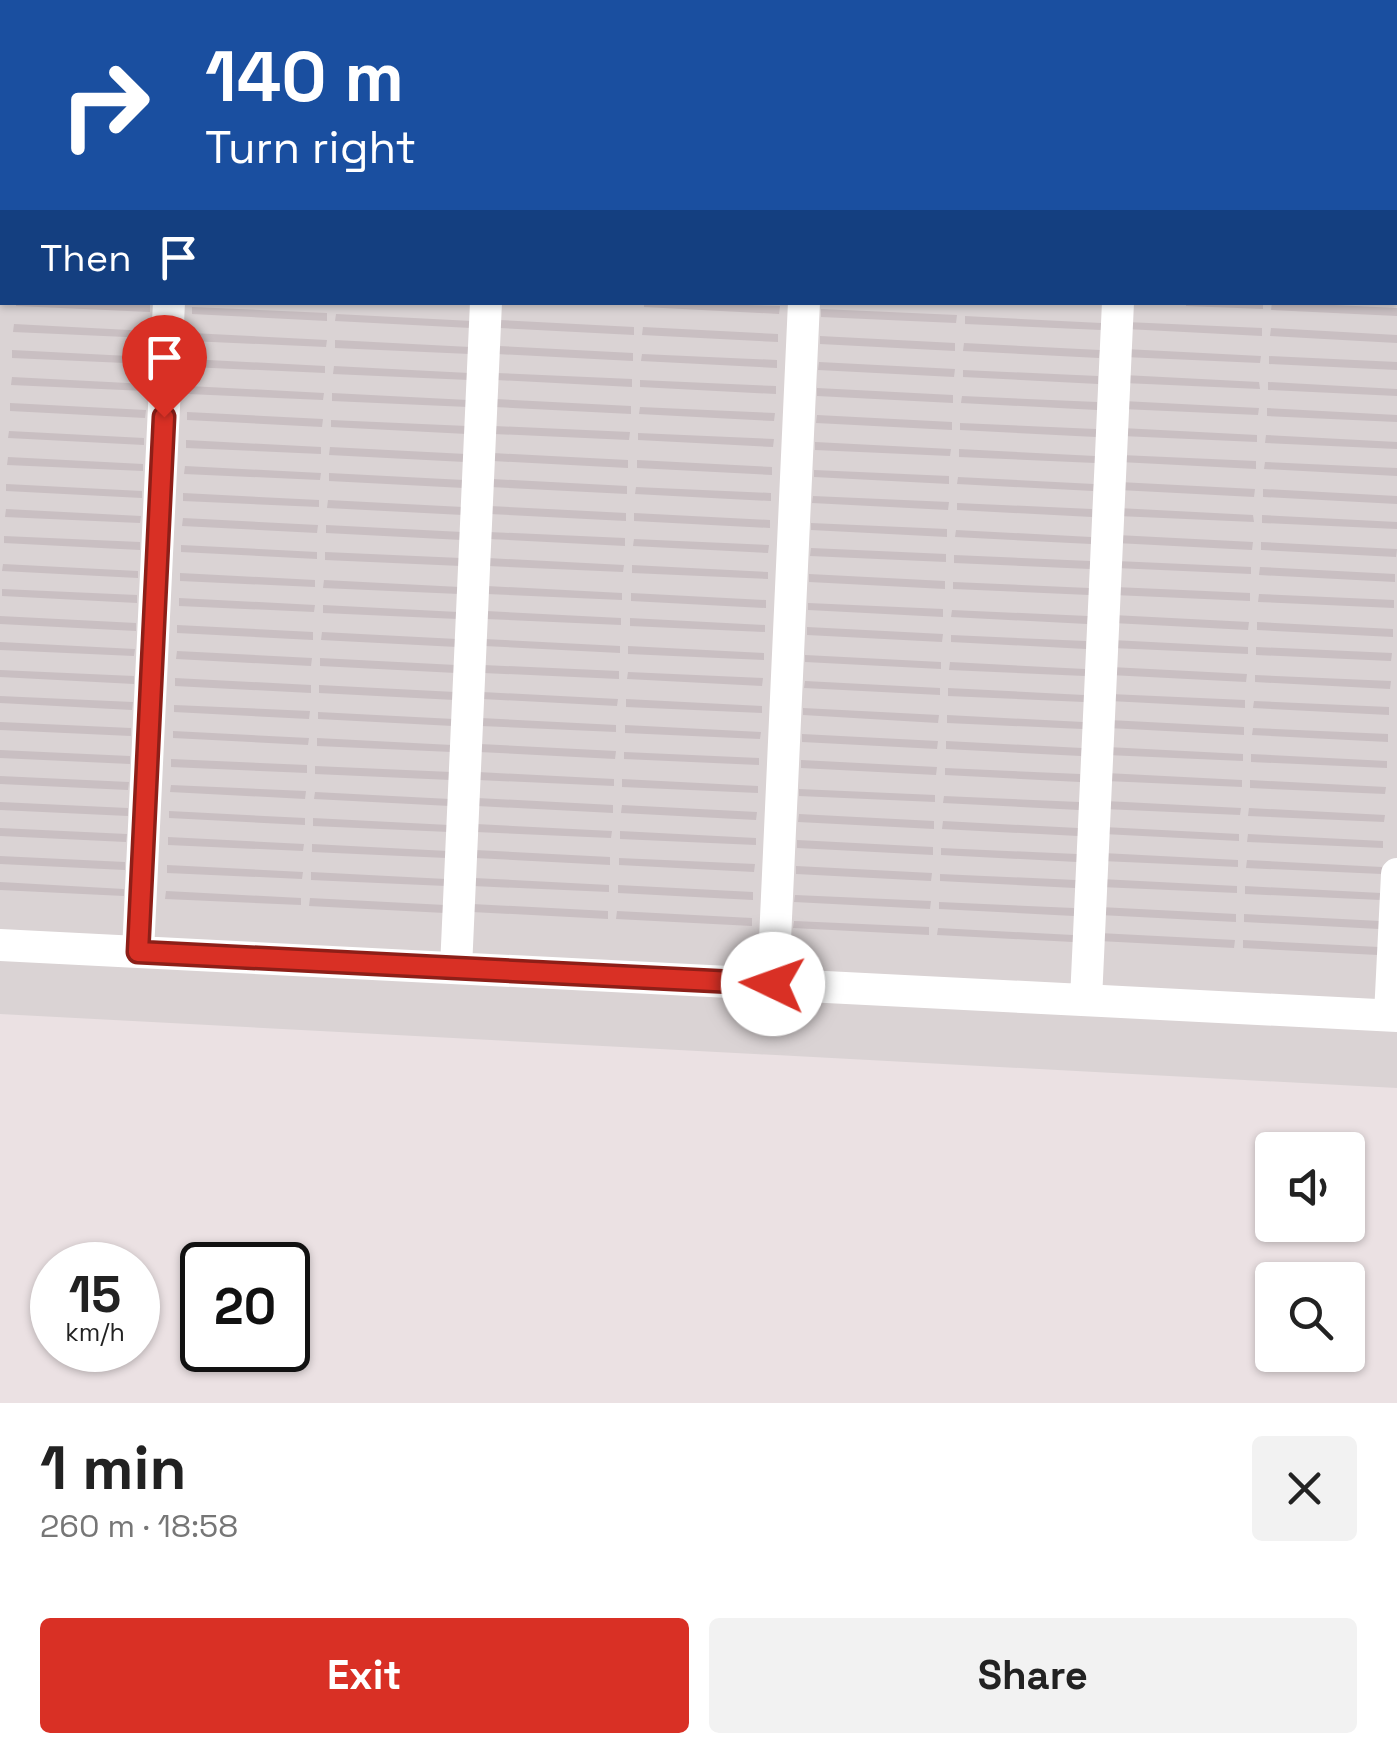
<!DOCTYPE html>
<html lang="en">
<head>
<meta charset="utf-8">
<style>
  :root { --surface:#fff; --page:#f2f2f2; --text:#222; --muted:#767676; --accent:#d93025 }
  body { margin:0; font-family:"Space Grotesk",sans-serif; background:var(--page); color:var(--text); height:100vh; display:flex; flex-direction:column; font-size:38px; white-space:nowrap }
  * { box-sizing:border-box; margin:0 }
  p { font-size:32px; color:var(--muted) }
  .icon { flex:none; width:55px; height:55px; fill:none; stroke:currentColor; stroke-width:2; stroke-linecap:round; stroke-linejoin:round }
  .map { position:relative; height:1403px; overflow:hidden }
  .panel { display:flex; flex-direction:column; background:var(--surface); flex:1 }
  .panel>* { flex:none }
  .banner { position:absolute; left:0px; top:0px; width:1398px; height:305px; box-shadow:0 2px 8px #0004; background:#1a4fa0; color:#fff; overflow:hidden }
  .fabs { position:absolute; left:1255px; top:1132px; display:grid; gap:20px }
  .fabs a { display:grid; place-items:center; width:110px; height:110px; border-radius:10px; background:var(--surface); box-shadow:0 2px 8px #0004; font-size:50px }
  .speed { position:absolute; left:30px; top:1242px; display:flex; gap:20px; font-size:50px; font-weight:700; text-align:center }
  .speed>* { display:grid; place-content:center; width:130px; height:130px; border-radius:50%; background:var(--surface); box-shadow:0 2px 8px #0004; line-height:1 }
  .speed small { font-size:25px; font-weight:400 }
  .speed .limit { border:5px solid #111; border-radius:15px; background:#fff; color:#111 }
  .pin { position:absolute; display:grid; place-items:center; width:85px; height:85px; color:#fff; margin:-102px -42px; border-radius:50% 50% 50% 0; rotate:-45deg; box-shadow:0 0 10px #0007 }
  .pin .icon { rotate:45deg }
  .me { position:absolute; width:110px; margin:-55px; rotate:273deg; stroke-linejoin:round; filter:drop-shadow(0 0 8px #0008) }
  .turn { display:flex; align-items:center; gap:35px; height:210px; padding:0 40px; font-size:45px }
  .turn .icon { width:130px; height:130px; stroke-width:2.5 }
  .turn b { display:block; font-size:70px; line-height:85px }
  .then { display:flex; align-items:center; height:95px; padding:0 40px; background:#0003; gap:20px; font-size:38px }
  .round { display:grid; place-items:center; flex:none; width:105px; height:105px; border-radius:10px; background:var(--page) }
  .summary { display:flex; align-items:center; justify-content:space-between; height:170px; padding:0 40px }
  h1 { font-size:60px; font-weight:700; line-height:75px }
  .primary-button { display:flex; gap:20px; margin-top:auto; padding:20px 40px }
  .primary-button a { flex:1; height:115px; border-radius:10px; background:var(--accent); color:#fff; font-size:40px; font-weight:700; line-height:115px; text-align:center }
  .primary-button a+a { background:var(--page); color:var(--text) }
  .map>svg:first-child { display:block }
  .industrial { fill:#dad3d4; fill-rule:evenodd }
  .building { fill:#c9bfc2 }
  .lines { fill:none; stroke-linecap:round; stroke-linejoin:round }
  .minor { stroke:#fff; stroke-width:32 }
  .route-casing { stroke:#8d1f18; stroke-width:25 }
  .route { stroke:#d93025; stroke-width:18 }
</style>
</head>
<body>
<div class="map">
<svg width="1397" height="1403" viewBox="0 0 1397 1403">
  <rect width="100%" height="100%" fill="#ebe1e3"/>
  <!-- industrial -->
  <path class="industrial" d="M0 0H1397V1088L0 1014ZM2 2H1395V302H2Z"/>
  <!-- building -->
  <path class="building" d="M16 302H107L150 305V312L16 306Z
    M644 302 780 306 779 314 644 307Z
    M1186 302H1263V309L1186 306Z
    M1272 302 1397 308V316L1271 310Z
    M192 307 327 313V321L192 314Z
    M821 309 957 315 956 323 821 317Z
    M336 314 472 321 471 328 335 321Z
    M965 316 1101 323V330L965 324Z
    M499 320 634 327V335L499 328Z
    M1126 322 1262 328V336L1126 329Z
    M14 324 149 331V338L13 332Z
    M643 327 778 334V342L642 335Z
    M1271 328 1397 335V343L1270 336Z
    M191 333 327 340 326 347 190 341Z
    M820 336 955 343V351L820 344Z
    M335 340 470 347V354L335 348Z
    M964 343 1100 350 1099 358 963 351Z
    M498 346 633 353V361L497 354Z
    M1125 349 1261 356 1260 363 1125 357Z
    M12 350 148 357V364L12 358Z
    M642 354 777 360V368L641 361Z
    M1269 356 1397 362V370L1269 364Z
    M189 359 325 366V373L189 367Z
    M819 362 955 369 954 377 818 370Z
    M334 366 469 373V380L333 374Z
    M963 370 1098 376V384L963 377Z
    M496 373 632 379V387L496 380Z
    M1124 375 1259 382 1260 389 1124 383Z
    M12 377 147 384 146 391 11 385Z
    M640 380 776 386V394L640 387Z
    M1268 382 1397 389V396L1268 390Z
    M189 386 324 393 323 400 188 394Z
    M817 388 953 395V403L817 396Z
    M332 393 468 400V407L332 401Z
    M962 396 1097 402V410L961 403Z
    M495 399 631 406V414L495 407Z
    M1123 401 1259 408 1258 415 1122 409Z
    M10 403 146 410 145 418 10 411Z
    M640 407 775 413 774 421 639 414Z
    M1267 408 1397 415V422L1267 416Z
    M187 412 323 419 322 427 187 420Z
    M817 415 952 422V430L816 423Z
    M331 420 467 426V434L331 427Z
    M960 423 1096 429V437L960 430Z
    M494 426 630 432 629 440 494 434Z
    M1122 428 1257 435V442L1122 436Z
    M9 431 144 438V445L8 438Z
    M638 433 774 439 773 447 638 440Z
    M1266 435 1397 442V449L1265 443Z
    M186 440 321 447V454L186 448Z
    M815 442 951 449 950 456 815 450Z
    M330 447 466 454 465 462 329 455Z
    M959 449 1095 456V463L959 457Z
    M493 453 628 460V468L493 461Z
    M1121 455 1256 461V469L1120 462Z
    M8 457 143 464V471L7 465Z
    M637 460 772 467V475L637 468Z
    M1265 462 1397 468V476L1264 469Z
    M185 466 321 473 320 480 184 474Z
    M814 470 949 476V484L814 477Z
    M329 473 464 480V488L329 481Z
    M958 477 1094 484 1093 491 957 484Z
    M492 479 627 486V494L491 487Z
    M1119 482 1255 489 1254 497 1119 490Z
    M6 484 142 491V498L6 491Z
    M636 487 771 493V501L635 494Z
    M1263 489 1397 496V504L1263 497Z
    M183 493 319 500V507L183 501Z
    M813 496 949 502 948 510 812 503Z
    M328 500 463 507V515L327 508Z
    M957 503 1092 509V517L957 510Z
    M490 506 626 513V521L490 514Z
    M1118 508 1253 515 1254 522 1118 516Z
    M6 509 141 516 140 523 5 517Z
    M634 513 770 520V528L634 521Z
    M1262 515 1397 522V529L1262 523Z
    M183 518 318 525 317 533 182 526Z
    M811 523 947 529V537L811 530Z
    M326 525 462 532V540L326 533Z
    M956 530 1091 537V544L955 537Z
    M489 532 625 538V546L489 539Z
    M1117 535 1253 542 1252 550 1116 543Z
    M4 536 140 542V550L4 543Z
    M634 539 769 545 768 553 633 546Z
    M1261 542 1397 549 1396 557 1261 550Z
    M181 545 317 552V559L181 552Z
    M811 548 946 554V562L810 556Z
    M325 552 461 558V566L325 560Z
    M954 555 1090 561V569L954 563Z
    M488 558 624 565 623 572 488 566Z
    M1116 561 1251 567V574L1116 568Z
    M3 564 138 571V578L2 571Z
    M632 565 768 572V579L632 573Z
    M1260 567 1395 574V582L1259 575Z
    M180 573 315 580V587L180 581Z
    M809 574 945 581V589L809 582Z
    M324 580 460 587 459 594 323 588Z
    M953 582 1089 588V595L953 589Z
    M487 586 622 593V600L487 594Z
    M1115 587 1250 593V601L1114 595Z
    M2 589 137 595V603L2 596Z
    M631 593 766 600V608L631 601Z
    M1259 594 1394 600V608L1258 602Z
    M179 598 315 605 314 612 179 606Z
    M808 603 943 609V617L808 610Z
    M323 605 458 612V619L323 613Z
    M952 610 1088 616 1087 624 951 617Z
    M486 611 621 618V625L485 619Z
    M1113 615 1249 622 1248 630 1113 623Z
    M0 616 136 623V631L0 624Z
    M630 618 765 625V632L630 626Z
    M1257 622 1393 629V637L1257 630Z
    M177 625 313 632V640L177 633Z
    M807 627 943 634 942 642 807 635Z
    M322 632 457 639V647L321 640Z
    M951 635 1086 641V649L951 642Z
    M484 639 620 646V653L484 646Z
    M1112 640 1248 647V654L1112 648Z
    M0 642 135 649 134 656 0 650Z
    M628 646 764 653V660L628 654Z
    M1256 647 1392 653 1391 661 1256 655Z
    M177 651 312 658 311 666 176 659Z
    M805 655 941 662V669L805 662Z
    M320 658 456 665V673L320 666Z
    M950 662 1085 669V676L949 670Z
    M483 665 619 671V679L483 673Z
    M1111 667 1247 674 1246 682 1110 675Z
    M0 670 134 676V684L0 677Z
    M628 672 763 678 762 686 627 679Z
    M1255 675 1391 681 1390 689 1255 682Z
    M175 678 311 685V693L175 686Z
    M805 681 940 688V695L804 688Z
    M319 685 455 692V700L319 693Z
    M948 688 1084 695V702L948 696Z
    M482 692 618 699 617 706 482 699Z
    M1110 694 1245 700V708L1110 701Z
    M0 696 133 702 132 710 0 703Z
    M626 699 762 706V713L626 707Z
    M1254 701 1389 707V715L1253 708Z
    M174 705 310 711 309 719 174 712Z
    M803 708 939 715 938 723 803 715Z
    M318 712 454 719 453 726 318 719Z
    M947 715 1083 722V729L947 723Z
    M481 718 616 725V732L481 726Z
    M1109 720 1244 727V735L1108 728Z
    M0 722 131 728V736L0 730Z
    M625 725 761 732 760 739 625 733Z
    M1253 728 1388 734V742L1252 735Z
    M173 731 309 738 308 745 173 738Z
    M802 734 938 741 937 749 802 742Z
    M317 738 452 745V752L317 746Z
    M946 741 1082 748 1081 756 946 749Z
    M480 744 616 751 615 759 479 752Z
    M1107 747 1243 754V761L1107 755Z
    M0 750 130 756V764L0 758Z
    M624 752 759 758V765L624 759Z
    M1251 754 1387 761V768L1251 762Z
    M171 759 307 765V773L171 767Z
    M801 760 937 767 936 775 801 768Z
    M315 766 451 772V780L315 774Z
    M945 768 1080 774V782L945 775Z
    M478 772 614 779V786L478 780Z
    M1106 773 1242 780V787L1106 781Z
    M0 776 129 782 128 790 0 784Z
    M622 779 758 786V793L622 787Z
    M1250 780 1386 787 1385 794 1250 788Z
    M171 785 306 791 305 799 170 792Z
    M799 789 935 795V802L799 796Z
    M315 792 450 799V806L314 799Z
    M944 796 1079 802V810L943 803Z
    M477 798 613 805V813L477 806Z
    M1105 801 1241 808 1240 815 1104 809Z
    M0 802 128 808V816L0 810Z
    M622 805 757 812 756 820 621 813Z
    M1249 808 1385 815 1384 822 1248 816Z
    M169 811 305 818V825L169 818Z
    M799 814 934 821V829L798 822Z
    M313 818 449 825V832L313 826Z
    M943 821 1078 828V836L942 829Z
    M476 824 612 831 611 838 476 832Z
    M1104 827 1239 834V841L1104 834Z
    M0 828 127 834 126 842 0 836Z
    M620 831 756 838V845L620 839Z
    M1248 834 1383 841V848L1247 842Z
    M168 837 304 844 303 851 168 845Z
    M797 840 933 847V855L797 848Z
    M312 844 448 851 447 858 312 852Z
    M941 848 1077 854V862L941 855Z
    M475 850 610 857V865L475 858Z
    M1103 853 1238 860V867L1102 861Z
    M0 856 125 862V870L0 864Z
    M619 858 755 864 754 872 619 865Z
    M1247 860 1382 867V874L1246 868Z
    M167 865 303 872 302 879 167 873Z
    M796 866 932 873 931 881 796 874Z
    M311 872 446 879V886L311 880Z
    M940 874 1076 880 1075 888 940 881Z
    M474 878 609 885V892L473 886Z
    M1101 879 1237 886V893L1101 887Z
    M0 882 124 889V896L0 890Z
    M618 885 753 892V900L618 893Z
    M1245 886 1381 893V900L1245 894Z
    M166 891 301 898V905L165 899Z
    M795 895 931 901 930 909 794 902Z
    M310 898 445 905V913L309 906Z
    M939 902 1074 908V916L939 909Z
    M472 904 608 911V919L472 912Z
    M1100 907 1236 914V922L1100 915Z
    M617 911 752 918V926L616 919Z
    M1244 914 1380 921 1379 929 1244 922Z
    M794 921 929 927V935L793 928Z
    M938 928 1073 935V942L937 935Z
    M1099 933 1235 940 1234 948 1099 941Z
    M1243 940 1379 947 1378 955 1243 948Z"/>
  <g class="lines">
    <!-- minor -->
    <path class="minor" d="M184 2V0
      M499 2V0
      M818 2V0
      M1132 2V0
      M0 945 1397 1016
      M138 952 169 302
      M456 968 486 302
      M773 984 804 302
      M1086 1000 1118 302
      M1390 1015 1397 874"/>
  </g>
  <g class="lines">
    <defs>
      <path id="route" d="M164 417 138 952 773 984"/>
    </defs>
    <!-- route casing -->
    <use href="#route" class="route-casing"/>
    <!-- route -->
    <use href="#route" class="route"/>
  </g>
</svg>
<div class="fabs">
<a><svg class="icon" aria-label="sound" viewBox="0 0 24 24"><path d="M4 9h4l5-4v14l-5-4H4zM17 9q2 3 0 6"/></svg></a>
<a><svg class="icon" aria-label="search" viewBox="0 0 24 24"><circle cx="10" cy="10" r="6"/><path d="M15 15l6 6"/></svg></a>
</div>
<div class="speed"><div>15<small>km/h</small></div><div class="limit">20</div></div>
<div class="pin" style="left:164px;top:417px;background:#d93025"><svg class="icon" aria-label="arrive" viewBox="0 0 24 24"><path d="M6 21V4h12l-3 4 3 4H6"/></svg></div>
<svg class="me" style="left:773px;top:984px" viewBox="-20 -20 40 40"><circle r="19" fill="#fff"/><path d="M0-13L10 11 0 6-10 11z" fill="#d93025"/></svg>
<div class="banner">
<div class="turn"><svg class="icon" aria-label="right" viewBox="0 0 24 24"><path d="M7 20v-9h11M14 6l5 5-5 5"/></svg><div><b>140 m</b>Turn right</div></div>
<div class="then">Then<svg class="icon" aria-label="arrive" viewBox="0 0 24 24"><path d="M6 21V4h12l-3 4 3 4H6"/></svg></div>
</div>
</div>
<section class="panel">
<div class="summary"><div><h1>1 min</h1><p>260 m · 18:58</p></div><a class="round"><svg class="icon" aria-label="close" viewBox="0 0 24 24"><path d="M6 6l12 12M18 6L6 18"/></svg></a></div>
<div class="primary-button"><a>Exit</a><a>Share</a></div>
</section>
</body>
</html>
